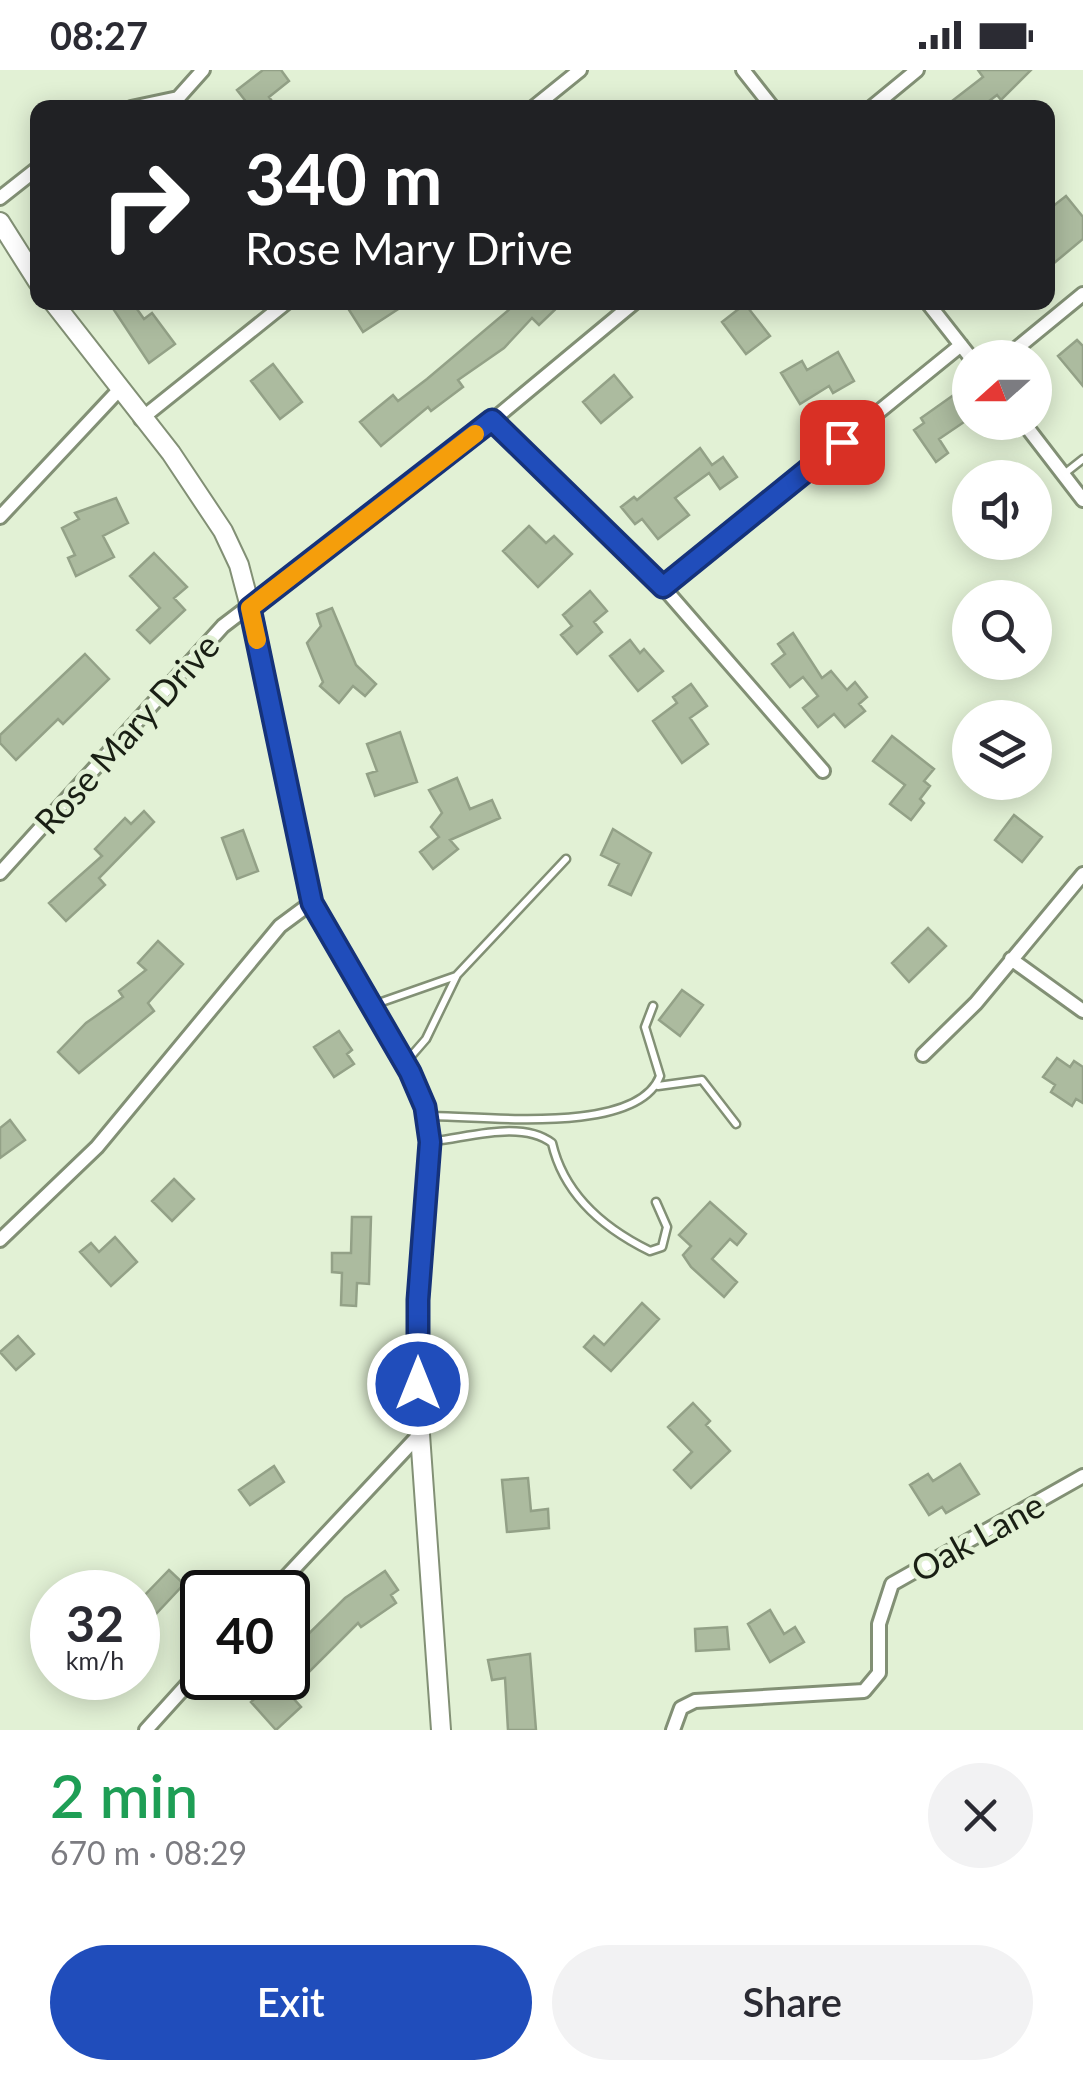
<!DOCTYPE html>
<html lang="en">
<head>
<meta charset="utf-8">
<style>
  :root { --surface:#fff; --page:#f2f2f3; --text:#2b2b33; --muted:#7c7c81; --accent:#204dbb }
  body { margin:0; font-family:Lato,sans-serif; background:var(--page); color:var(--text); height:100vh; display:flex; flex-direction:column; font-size:38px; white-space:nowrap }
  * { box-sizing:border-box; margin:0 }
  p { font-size:32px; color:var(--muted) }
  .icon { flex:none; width:55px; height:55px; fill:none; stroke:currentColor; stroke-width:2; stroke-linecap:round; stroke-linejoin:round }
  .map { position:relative; height:1660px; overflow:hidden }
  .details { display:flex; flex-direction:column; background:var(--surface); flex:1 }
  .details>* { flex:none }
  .top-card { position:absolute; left:30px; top:30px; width:1025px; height:210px; border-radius:20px; box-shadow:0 5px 25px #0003; background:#202124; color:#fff; overflow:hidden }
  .needle { width:65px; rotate:249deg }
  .controls { position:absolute; left:952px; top:270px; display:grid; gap:20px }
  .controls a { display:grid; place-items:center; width:100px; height:100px; border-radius:50%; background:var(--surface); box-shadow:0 5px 25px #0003; font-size:50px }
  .speed { position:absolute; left:30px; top:1500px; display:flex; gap:20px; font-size:50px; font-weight:700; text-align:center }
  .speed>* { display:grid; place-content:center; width:130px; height:130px; border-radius:50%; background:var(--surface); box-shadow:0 5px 25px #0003; line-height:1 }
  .speed small { font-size:25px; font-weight:400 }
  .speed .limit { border:5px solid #111; border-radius:15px; background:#fff; color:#111 }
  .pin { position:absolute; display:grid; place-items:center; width:85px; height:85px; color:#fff; margin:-42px; border-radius:20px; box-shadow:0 5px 15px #0006 }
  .me { position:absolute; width:110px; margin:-55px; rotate:0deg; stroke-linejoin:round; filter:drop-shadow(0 0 8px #0008) }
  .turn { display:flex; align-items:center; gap:35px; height:210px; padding:0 50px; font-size:45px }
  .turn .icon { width:130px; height:130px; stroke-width:2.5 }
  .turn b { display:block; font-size:70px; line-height:85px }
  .round { display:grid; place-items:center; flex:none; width:105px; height:105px; border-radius:52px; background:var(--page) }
  .head { display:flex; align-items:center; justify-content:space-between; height:170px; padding:0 50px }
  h1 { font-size:60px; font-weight:600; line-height:75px; color:#1e9e55 }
  .primary-button { display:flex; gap:20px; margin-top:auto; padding:20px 50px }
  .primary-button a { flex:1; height:115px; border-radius:60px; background:var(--accent); color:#fff; font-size:40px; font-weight:600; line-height:115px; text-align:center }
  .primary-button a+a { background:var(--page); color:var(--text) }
  .status { display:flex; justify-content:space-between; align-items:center; height:70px; padding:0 50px; background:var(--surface); direction:ltr }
  .status svg { height:28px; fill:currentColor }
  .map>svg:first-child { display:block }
  .building { fill:#acbb9f; stroke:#93a187; stroke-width:2.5 }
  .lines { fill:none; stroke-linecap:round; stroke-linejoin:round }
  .lane-casing { stroke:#829075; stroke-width:11 }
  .street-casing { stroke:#829075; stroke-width:18 }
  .secondary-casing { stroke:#829075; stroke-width:22 }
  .lane { stroke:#fff; stroke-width:6 }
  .street { stroke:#fff; stroke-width:12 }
  .secondary { stroke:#fff; stroke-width:18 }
  .route-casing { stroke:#15327a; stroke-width:25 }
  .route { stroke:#204dbb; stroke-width:18 }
  .slow { stroke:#f59e0b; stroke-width:18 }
  .labels { text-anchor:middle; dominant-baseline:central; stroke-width:9; stroke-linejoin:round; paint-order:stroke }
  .street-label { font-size:35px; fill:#191f14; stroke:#e2f1d5 }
</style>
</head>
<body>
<div class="status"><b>08:27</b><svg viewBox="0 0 49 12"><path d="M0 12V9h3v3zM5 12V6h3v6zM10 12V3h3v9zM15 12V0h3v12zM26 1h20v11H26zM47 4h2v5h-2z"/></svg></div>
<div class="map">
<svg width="1083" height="1660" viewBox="0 0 1083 1660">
  <rect width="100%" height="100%" fill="#e2f1d5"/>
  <!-- building -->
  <path class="building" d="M263 0H281L289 11 269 27 277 38H251L237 20Z
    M978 0H1031L1001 30 997 25 980 38H943L983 7Z
    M1066 126 1083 147V169L1048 198V140Z
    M124 232H132L144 249 152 243 175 274 149 293 114 240Z
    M344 232H409L363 262Z
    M518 232H563L539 255 532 248 504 278 458 310 463 317 431 341 428 337 381 376 360 352 393 325 398 331 427 309Z
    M745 234 770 266 746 284 722 252Z
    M1077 270 1083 276V316L1058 286Z
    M838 282 854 311 833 323 829 316 800 334 781 303 802 291 807 300Z
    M273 294 302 332 280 349 251 311Z
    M614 305 632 327 601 353 583 332Z
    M955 324 970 348 939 369 948 383 936 392 914 360 924 353 921 348Z
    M700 378 712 395 723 387 737 407 720 419 709 403 675 428 689 445 658 469 642 449 635 454 621 437 634 427 637 430Z
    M116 428 128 453 103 466 114 487 76 506 68 488 75 485 62 458 79 449 75 443Z
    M529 456 546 473 554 466 572 484 538 517 503 481Z
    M154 483 187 517 174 528 185 540 150 573 137 560 160 538 130 506Z
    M590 521 607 541 594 552 602 562 577 584 561 565 572 556 563 545Z
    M332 538 356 595 376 614 365 626 353 616 339 633 320 616 323 612 307 573 321 556 317 544Z
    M793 563 822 608 831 601 847 620 855 612 867 627 859 634 865 641 845 657 834 644 818 657 803 638 818 626 803 607 790 617 772 594 785 584 778 574Z
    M630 570 640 583 644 579 663 601 638 621 610 586Z
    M85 584 109 609 63 654 58 649 16 690 0 673V665Z
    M691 614 707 636 690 648 708 674 682 693 653 651 677 633 673 627Z
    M400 662 417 712 375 726 367 704 377 701 367 674Z
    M892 666 934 699 924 711 930 716 920 729 924 733 911 750 890 734 905 715 873 691Z
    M457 708 470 739 492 730 500 748 450 770 458 779 433 799 420 782 439 767 431 757 442 743 429 720Z
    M144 741 154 752 99 808 105 815 66 851 49 833 102 786 95 779 125 748 131 754Z
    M1014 745 1042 767 1022 792 995 770Z
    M613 759 651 783 631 825 609 815 619 794 601 785Z
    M243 760 258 801 237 809 222 768Z
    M928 858 946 876 909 912 892 893Z
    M158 871 183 894 148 933 154 941 79 1003 58 982 86 953 123 927 119 921 146 900 138 893Z
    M682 920 703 935 680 966 659 950Z
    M339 961 352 980 347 984 354 994 334 1007 314 977Z
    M1057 988 1070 997 1074 991 1083 997V1033L1076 1029 1072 1036 1051 1022 1055 1015 1043 1007Z
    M10 1050 25 1070 0 1088V1058Z
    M174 1109 194 1129 172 1151 152 1131Z
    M710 1132 746 1164 737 1175 730 1169 712 1189 737 1212 724 1227 691 1197 683 1185 691 1176 679 1165Z
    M352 1147H371L369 1214 357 1213 356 1236 341 1235 342 1203 332 1202V1183H351Z
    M115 1167 137 1192 111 1216 80 1182 91 1173 99 1182Z
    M642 1233 659 1249 611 1301 584 1277 594 1266 604 1275Z
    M18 1266 34 1284 16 1300 0 1282Z
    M693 1333 710 1351 706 1355 730 1381 691 1418 674 1400 692 1382 668 1357Z
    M960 1394 979 1424 946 1443 942 1437 929 1445 910 1415 928 1404 933 1411Z
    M274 1396 284 1412 250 1435 239 1420Z
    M528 1408 531 1441 548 1439 549 1458 507 1462 502 1410Z
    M169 1500 184 1514 156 1544 141 1529Z
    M385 1501 398 1520 391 1525 396 1533 361 1557 358 1553 307 1604 288 1584 345 1528Z
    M770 1540 784 1564 795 1557 804 1572 770 1592 748 1554Z
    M727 1557 729 1579 696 1581 695 1559Z
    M530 1584 536 1660H508L505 1608 492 1610 488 1590Z
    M276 1609 301 1637 276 1660 251 1632Z"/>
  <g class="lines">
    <defs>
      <path id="lane" d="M1064 404 1083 389
        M373 935 456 906
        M406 992 426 969 457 905 566 789
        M658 1016 702 1010 736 1054
        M429 1046C484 1046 637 1066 660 1006L645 957 653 936
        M435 1071C470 1067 522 1050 552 1073 564 1125 603 1158 650 1181L662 1177 667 1157 656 1132"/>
      <path id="street" d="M743 0 773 38
        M131 38 178 28 203 0
        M533 38 580 0
        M871 38 917 0
        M0 128 38 98
        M927 232 971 288
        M1005 288 1083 224
        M141 349 287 232
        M493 350 540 401 643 494 823 701
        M1023 352 1083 430
        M0 447 118 321
        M663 517 961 275
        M0 803 223 556 493 350 635 232
        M1011 889 1083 941
        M923 985 976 933 1083 804
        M0 1170 97 1077 280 856 311 833
        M272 1522 419 1365
        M146 1660 202 1598
        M673 1660 681 1638 695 1631 864 1621 879 1603V1554L892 1514 1083 1406"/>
      <path id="secondary" d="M0 152 38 212
        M53 232 171 383 223 461 239 495 254 552 311 833 410 1002 425 1037 430 1072 418 1230V1336L441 1660"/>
    </defs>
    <!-- lane casing -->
    <use href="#lane" class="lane-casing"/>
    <!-- street casing -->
    <use href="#street" class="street-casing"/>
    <!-- secondary casing -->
    <use href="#secondary" class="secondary-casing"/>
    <!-- lane -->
    <use href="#lane" class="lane"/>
    <!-- street -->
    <use href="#street" class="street"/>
    <!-- secondary -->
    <use href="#secondary" class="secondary"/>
  </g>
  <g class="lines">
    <defs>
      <path id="route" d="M418 1314V1230L430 1072 425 1037 410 1002 312 833 250 538 492 350 663 517 842 372"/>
    </defs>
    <!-- route casing -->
    <use href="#route" class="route-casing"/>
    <!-- route -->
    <use href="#route" class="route"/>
    <!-- slow -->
    <path class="slow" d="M257 570 250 538 475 364"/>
  </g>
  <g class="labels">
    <!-- street labels -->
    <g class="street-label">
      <text transform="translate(126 663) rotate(-48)">Rose Mary Drive</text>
      <text transform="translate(977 1466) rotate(-29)">Oak Lane</text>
    </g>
  </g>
</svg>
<div class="controls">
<a><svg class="needle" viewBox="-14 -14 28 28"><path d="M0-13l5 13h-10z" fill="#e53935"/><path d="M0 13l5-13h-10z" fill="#7c7c81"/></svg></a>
<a><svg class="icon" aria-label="sound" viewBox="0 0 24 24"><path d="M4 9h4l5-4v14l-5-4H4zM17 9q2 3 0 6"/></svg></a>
<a><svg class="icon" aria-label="search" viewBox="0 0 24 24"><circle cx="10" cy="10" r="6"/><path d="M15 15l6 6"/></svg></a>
<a><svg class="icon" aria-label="layers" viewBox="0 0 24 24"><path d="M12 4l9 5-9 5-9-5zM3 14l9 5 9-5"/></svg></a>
</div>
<div class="speed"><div>32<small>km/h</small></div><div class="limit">40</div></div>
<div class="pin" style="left:842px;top:372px;background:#d93025"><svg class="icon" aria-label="arrive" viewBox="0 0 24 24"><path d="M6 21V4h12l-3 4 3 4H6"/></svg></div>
<svg class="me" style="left:418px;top:1314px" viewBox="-20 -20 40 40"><circle r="17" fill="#204dbb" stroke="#fff" stroke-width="3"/><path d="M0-11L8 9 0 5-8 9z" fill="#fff"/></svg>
<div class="top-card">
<div class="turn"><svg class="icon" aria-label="right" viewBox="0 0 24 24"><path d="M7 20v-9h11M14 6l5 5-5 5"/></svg><div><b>340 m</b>Rose Mary Drive</div></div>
</div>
</div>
<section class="details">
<div class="head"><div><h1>2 min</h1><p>670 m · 08:29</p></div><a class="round"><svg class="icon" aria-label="close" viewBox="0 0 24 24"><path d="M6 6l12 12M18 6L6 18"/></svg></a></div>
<div class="primary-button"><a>Exit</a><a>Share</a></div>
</section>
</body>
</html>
